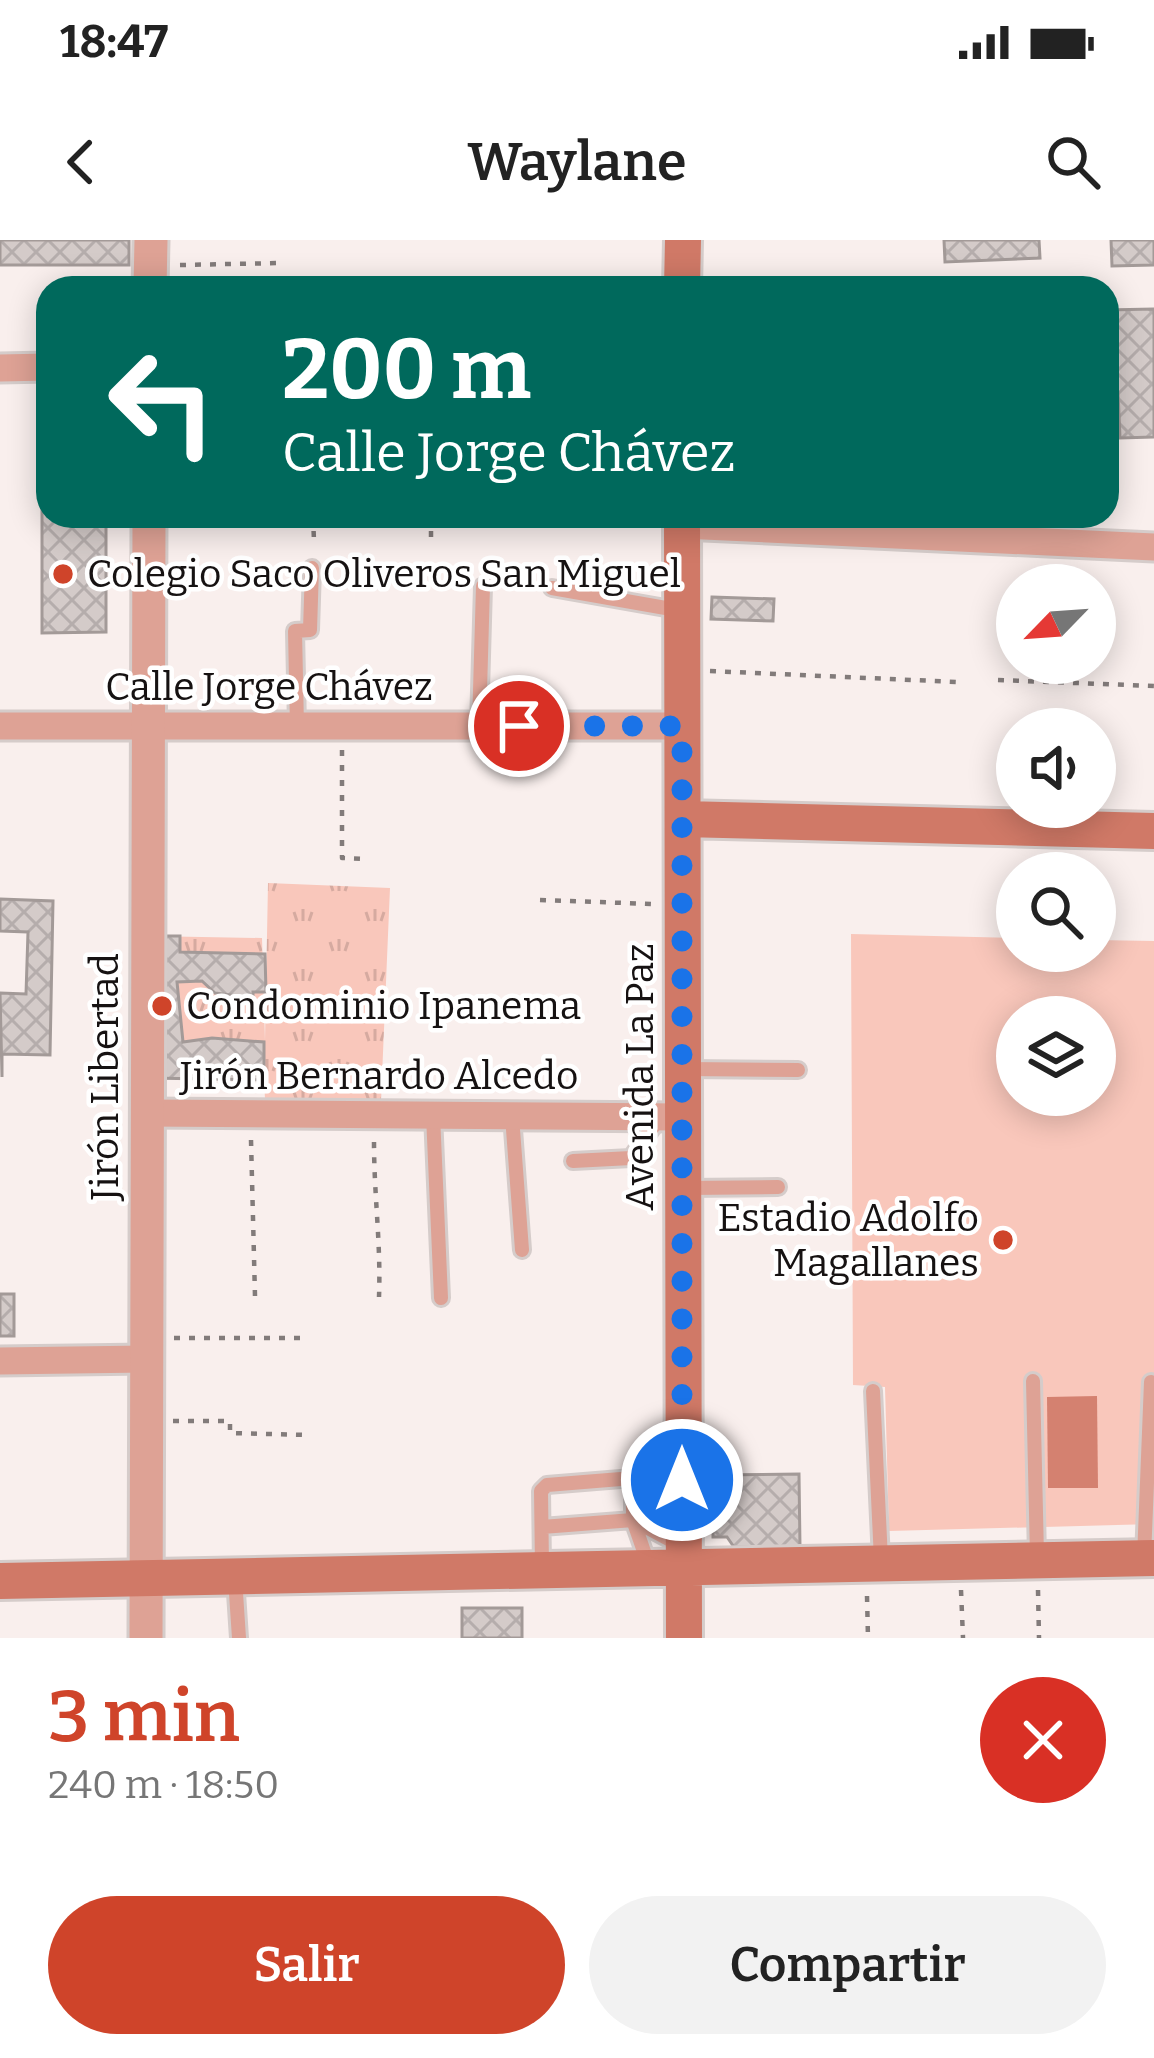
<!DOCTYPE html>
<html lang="es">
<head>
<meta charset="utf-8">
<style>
  :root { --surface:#fff; --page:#f2f2f2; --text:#222; --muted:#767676; --accent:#cf442a }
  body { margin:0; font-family:Bitter,serif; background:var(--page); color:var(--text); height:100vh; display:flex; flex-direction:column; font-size:45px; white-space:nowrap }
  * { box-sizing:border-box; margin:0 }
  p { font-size:39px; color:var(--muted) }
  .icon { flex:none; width:66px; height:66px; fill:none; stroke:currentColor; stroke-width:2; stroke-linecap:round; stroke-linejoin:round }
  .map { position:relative; height:1398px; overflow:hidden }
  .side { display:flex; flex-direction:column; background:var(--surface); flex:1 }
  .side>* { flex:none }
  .hud { position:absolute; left:36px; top:36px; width:1083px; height:252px; border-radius:36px; box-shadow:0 6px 30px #0003; background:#00695c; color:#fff; overflow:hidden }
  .needle { width:78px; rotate:245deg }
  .fabs { position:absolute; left:996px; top:324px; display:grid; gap:24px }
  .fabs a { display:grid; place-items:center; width:120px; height:120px; border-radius:50%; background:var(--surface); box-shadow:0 6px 30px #0003; font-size:60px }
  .pin { position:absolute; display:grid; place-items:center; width:102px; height:102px; color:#fff; margin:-51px; border:6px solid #fff; border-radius:50%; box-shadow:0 3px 12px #0007 }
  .me { position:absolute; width:132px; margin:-66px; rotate:0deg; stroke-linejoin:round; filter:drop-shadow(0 0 9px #0008) }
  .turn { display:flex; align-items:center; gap:42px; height:252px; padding:0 48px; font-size:54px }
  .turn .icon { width:156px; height:156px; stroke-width:2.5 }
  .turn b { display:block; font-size:84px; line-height:102px }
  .round { display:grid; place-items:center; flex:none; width:126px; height:126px; border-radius:63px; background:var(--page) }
  .headline { display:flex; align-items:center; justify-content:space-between; height:204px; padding:0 48px }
  h1 { font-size:72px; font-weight:600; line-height:90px; color:var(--accent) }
  .action { display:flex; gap:24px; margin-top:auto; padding:24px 48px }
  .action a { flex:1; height:138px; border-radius:72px; background:var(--accent); color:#fff; font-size:48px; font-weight:600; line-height:138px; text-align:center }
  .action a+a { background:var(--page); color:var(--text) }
  .status { display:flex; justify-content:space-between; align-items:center; height:84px; padding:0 60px; background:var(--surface); direction:ltr }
  .status svg { height:33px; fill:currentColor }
  header { display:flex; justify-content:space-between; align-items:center; height:156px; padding:0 48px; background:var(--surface); font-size:54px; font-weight:600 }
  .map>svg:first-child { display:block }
  .grass { fill:url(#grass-tufts) }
  .pitch { fill:#f9c7bb; fill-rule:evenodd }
  .water { fill:#d48170 }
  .building { fill:url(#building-cross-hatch); stroke:#a39a98; stroke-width:3 }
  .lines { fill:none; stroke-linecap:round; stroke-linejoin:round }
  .service-casing { stroke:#d5ccca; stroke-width:20 }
  .minor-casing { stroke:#d5ccca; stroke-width:33 }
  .tertiary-casing { stroke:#d5ccca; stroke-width:39 }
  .secondary-casing { stroke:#d5ccca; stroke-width:42 }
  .path { stroke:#827b7a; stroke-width:4.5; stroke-dasharray:6 9; stroke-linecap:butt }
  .service { stroke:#dea295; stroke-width:14 }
  .minor { stroke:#dea295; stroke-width:27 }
  .tertiary { stroke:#dea295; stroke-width:33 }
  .secondary { stroke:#d07967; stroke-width:36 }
  .route { stroke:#1a73e8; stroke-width:21; stroke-dasharray:0 37.8 }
  .poi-dot { fill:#cf442a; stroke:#fff; stroke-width:4.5 }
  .labels { text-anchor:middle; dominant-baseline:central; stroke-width:9; stroke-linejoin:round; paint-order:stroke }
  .poi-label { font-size:39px; fill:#161212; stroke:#fff; text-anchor:start }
  .street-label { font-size:39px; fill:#161212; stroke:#fff }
</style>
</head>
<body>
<div class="status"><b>18:47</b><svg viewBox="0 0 49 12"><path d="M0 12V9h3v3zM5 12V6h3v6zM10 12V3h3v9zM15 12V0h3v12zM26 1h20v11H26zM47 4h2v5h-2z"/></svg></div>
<header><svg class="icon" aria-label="back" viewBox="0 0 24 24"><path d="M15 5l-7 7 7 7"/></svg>Waylane<svg class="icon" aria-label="search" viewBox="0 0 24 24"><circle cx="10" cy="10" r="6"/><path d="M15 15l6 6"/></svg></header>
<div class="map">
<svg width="1154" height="1398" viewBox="0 0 1154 1398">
  <defs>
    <pattern id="grass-tufts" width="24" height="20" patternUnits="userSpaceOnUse" patternTransform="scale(3)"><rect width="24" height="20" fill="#f9c7bb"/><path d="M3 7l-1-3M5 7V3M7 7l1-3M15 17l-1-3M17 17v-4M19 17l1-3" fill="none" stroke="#d5aaa0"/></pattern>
    <pattern id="building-cross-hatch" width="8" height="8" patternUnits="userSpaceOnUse" patternTransform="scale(3)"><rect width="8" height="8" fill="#d4cbc9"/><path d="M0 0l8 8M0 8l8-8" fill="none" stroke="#b5adac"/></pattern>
  </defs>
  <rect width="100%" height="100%" fill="#f9efed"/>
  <!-- grass -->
  <path class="grass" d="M268 643 390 648 381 860 265 859 264 840 147 838 148 696 262 698 265 801Z"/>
  <!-- pitch -->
  <path class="pitch" d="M851 694 1017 698V711H1095V700L1154 701V1284L889 1291 885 1147 853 1145ZM1017 777H1095V855H1017Z"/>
  <!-- water -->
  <path class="water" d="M1097 1156 1098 1248H1048L1047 1157Z"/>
  <!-- building -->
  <path class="building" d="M0 0H129V25H0Z
    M944 0H1039L1040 18 945 22Z
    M1111 0H1154V25L1112 26Z
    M1154 69V197L1120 198 1118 152H1107V70Z
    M42 266H48V276H106V392L42 393Z
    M712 357 774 359 773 381 711 379Z
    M0 659 53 661 50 815 2 814V837L0 753 26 754 28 692 0 691Z
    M148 696H180V712L265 714 266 752H253V758L215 753 202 741 177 742 183 802 212 798 264 802V840L147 838Z
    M0 1054H14V1096H0Z
    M799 1234 800 1307H734L727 1297H713V1235Z
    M462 1368H522V1398H462Z"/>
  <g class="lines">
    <defs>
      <path id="service" d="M552 348 677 370
        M479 486 483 346
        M297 487 295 391 310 390 312 328
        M687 829 798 830
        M433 875 441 1058
        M512 876 522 1010
        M573 921 631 918 660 877
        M687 948 778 947
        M1033 1141 1037 1316
        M873 1151 881 1320
        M633 1238V1280L648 1323
        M542 1287 633 1280 680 1305
        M1144 1318 1151 1142
        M542 1327 541 1251 547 1245 633 1238 677 1209
        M235 1338 239 1398"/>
      <path id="minor" d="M0 128 48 127
        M682 285 1154 307
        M0 486H682
        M147 873 682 877
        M0 1121 146 1119"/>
      <path id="tertiary" d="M150 48 151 0
        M146 1398 149 276"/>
      <path id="secondary" d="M682 48 683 0
        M682 276 684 1398
        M683 579 1154 591
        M0 1341 1154 1318"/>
    </defs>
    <!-- service casing -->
    <use href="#service" class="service-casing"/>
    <!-- minor casing -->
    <use href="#minor" class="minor-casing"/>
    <!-- tertiary casing -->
    <use href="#tertiary" class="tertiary-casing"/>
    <!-- secondary casing -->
    <use href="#secondary" class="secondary-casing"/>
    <!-- path -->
    <path class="path" d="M180 25 282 23
      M313 276 314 301
      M431 276V297
      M710 431 957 442
      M998 440 1154 446
      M342 510V618L366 619
      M540 660 653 664
      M251 900 255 1056
      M374 902C374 956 381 1003 379 1057
      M174 1098H301
      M173 1181H230V1193L310 1195
      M961 1350 963 1398
      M1038 1350 1039 1398
      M867 1356 868 1398"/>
    <!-- service -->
    <use href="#service" class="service"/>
    <!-- minor -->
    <use href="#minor" class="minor"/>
    <!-- tertiary -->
    <use href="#tertiary" class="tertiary"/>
    <!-- secondary -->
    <use href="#secondary" class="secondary"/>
  </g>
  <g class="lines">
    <!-- route -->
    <path class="route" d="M519 486H682V1240"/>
  </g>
  <!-- markers -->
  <g class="poi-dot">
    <circle cx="63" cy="334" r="12"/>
    <circle cx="162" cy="766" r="12"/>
    <circle cx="1003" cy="1000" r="12"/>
  </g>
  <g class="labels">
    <!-- poi labels -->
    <g class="poi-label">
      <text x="87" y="334">Colegio Saco Oliveros San Miguel</text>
      <text x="186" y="766">Condominio Ipanema</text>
      <text x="979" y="978" text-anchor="end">Estadio Adolfo<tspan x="979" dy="45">Magallanes</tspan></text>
    </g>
    <!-- street labels -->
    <g class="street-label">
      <text x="269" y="447">Calle Jorge Chávez</text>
      <text x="379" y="836">Jirón Bernardo Alcedo</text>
      <text transform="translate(105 837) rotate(-90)">Jirón Libertad</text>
      <text transform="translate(640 837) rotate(-90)">Avenida La Paz</text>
    </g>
  </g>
</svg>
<div class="fabs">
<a><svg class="needle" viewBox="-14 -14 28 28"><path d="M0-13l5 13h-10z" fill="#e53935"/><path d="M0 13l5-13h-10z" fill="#767676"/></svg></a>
<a><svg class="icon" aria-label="sound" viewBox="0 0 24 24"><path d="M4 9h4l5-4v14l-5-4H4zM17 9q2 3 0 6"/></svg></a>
<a><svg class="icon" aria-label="search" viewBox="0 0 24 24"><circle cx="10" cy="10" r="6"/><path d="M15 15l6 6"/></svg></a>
<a><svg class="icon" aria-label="layers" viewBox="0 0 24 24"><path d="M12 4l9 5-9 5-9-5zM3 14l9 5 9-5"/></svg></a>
</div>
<div class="pin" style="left:519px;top:486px;background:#d93025"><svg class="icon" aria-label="arrive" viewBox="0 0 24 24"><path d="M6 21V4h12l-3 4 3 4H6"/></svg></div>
<svg class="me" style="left:682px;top:1240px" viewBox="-20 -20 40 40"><circle r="17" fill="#1a73e8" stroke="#fff" stroke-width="3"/><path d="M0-11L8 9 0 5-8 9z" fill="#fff"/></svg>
<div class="hud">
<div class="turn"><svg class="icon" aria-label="left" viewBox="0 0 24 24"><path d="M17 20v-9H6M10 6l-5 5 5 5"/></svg><div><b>200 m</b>Calle Jorge Chávez</div></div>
</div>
</div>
<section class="side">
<div class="headline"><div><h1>3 min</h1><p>240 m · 18:50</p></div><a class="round" style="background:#d93025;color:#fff"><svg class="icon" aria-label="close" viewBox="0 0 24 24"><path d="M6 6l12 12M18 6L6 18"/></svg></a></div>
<div class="action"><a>Salir</a><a>Compartir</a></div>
</section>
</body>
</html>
